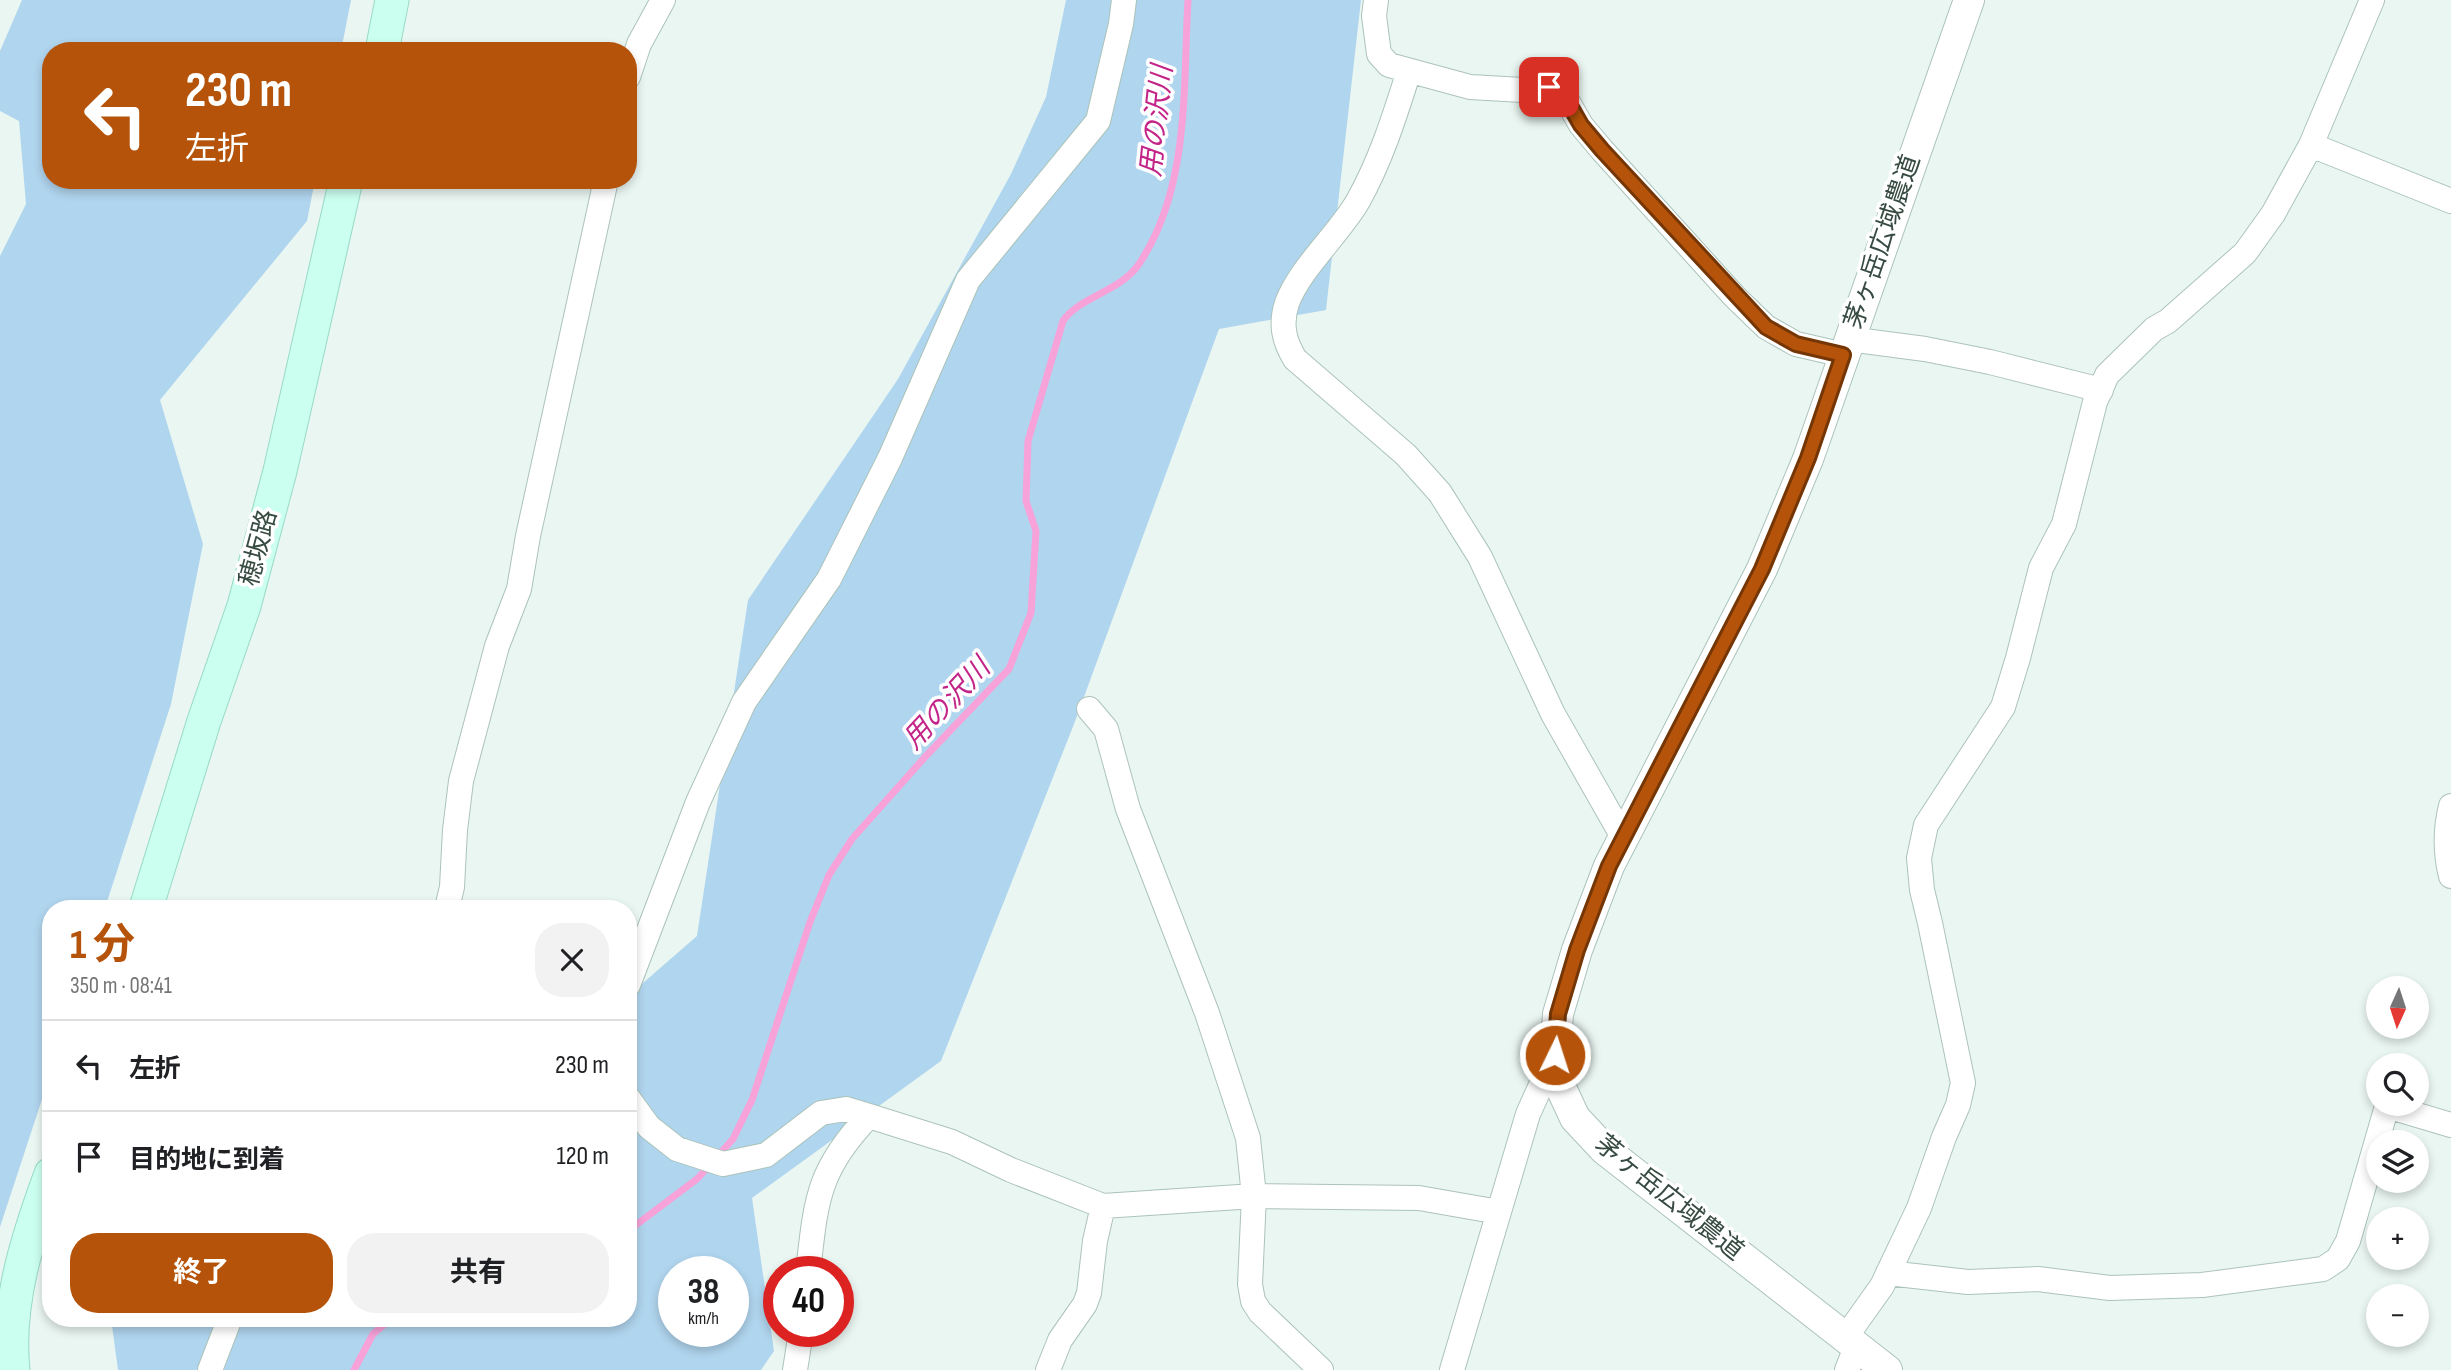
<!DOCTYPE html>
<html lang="ja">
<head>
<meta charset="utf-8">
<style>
  :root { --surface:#fff; --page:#f2f2f2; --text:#202124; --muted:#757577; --line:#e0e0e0; --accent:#b45309 }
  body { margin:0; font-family:"Sofia Sans Condensed","Noto Sans JP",sans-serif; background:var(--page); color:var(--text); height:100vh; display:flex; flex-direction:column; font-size:26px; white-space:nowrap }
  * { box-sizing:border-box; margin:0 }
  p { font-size:23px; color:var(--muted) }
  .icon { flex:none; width:38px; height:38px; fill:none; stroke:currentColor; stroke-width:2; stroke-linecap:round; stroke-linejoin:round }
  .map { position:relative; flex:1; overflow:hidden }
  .panel { position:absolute; left:42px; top:900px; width:595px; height:427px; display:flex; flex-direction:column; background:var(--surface); border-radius:28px; box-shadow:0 4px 10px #0003 }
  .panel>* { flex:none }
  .hud { position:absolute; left:42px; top:42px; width:595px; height:147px; border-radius:28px; box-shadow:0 4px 10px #0003; background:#b45309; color:#fff; overflow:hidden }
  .needle { width:46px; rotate:183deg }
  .controls { position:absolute; left:2366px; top:976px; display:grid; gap:14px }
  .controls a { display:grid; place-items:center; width:63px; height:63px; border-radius:50%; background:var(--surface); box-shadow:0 4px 10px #0003; font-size:35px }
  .speed { position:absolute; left:658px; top:1256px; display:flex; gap:14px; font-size:35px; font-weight:700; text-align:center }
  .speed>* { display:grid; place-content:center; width:91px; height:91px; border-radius:50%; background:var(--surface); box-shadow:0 4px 10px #0003; line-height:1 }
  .speed small { font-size:18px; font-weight:400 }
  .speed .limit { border:10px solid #d22; background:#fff; color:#111 }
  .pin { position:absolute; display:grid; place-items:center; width:60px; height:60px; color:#fff; margin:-30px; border-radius:14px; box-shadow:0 4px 10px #0006 }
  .me { position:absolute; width:77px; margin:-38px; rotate:4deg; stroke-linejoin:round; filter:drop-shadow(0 0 5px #0008) }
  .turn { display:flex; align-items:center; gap:24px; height:147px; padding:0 28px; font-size:32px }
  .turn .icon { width:91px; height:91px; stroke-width:2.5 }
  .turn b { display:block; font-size:49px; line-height:60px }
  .round { display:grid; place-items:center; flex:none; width:74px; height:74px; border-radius:28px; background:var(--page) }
  .headline { display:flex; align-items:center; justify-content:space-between; height:119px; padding:0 28px }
  h1 { font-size:42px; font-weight:700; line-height:52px; color:var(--accent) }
  .button { display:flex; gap:14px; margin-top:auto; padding:14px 28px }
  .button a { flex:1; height:80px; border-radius:28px; background:var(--accent); color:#fff; font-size:28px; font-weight:700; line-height:80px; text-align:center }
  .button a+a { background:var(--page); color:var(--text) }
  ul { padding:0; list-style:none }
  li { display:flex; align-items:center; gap:21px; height:91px; padding:0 28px; border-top:2px solid var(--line) }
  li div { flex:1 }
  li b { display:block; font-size:26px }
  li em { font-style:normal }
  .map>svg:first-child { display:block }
  .green { fill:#b0d5ee; fill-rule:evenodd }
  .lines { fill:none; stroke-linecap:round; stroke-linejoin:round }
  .stream { stroke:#f7a2d9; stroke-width:7 }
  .minor-casing { stroke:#abc3ba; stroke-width:26 }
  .tertiary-casing { stroke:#abc3ba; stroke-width:32 }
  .secondary-casing { stroke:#96dac5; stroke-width:35 }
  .minor { stroke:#fff; stroke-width:24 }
  .tertiary { stroke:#fff; stroke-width:30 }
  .secondary { stroke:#cbfff0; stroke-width:33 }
  .route-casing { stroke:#753606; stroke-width:18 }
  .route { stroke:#b45309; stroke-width:12 }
  .labels { text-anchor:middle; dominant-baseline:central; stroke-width:7; stroke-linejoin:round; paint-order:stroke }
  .street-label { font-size:26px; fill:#374b42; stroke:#fff }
  .water-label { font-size:28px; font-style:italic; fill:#c32488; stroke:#fff }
</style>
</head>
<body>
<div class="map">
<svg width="2451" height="1370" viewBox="0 0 2451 1370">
  <rect width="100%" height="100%" fill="#eaf6f2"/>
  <!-- green -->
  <path class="green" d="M22 0H351L341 51H51V180H315L307 221 160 400 203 544 171 704 105 908H51V1072L0 1227V256L26 204 19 121 0 111V51Z
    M1066 0H1361L1326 310 1219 329 1074 724 941 1061 752 1198 774 1351 761 1370H118L111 1318H628V996L697 936 748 600 898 379 1011 174 1046 97ZM674 1272H733V1332H674Z"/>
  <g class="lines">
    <!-- stream -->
    <path class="stream" d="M717 1157 733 1139 752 1100 810 922 829 875 852 839 925 757 1009 669 1031 613 1036 531 1026 501 1028 441 1063 321C1080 296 1120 292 1139 264 1190 188 1183 88 1188 0
      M628 1231 697 1179 709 1166
      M354 1370 373 1334 392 1318"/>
    <defs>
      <path id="minor" d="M1376 0 1374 16 1379 54 1389 65 1470 87 1522 90 1549 87 1565 97 1581 125 1602 150 1734 296 1766 327 1796 344 1844 355
        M1409 71C1395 115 1381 160 1358 201 1339 234 1300 268 1287 303 1280 324 1284 341 1295 359L1406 455 1440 493 1480 557 1553 714 1623 837
        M628 77 639 44 663 0
        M2311 145 2451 201
        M1849 339 1925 349 1990 362 2101 390
        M1089 709 1106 729 1128 809 1207 1013 1248 1138 1254 1196 1250 1284 1253 1301 1260 1312 1321 1370
        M2451 806C2445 830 2445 852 2451 876
        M447 908 452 887 455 830 461 781 497 646 519 589 528 536 606 180
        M628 985 698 802 744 702 829 579 890 458 968 280 1098 121 1121 24 1124 0
        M628 1098 649 1127 677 1149 723 1164 766 1155 821 1113 846 1109 869 1116
        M808 1272C816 1201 817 1170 869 1116L952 1142 1011 1170 1103 1206 1254 1196 1419 1198 1499 1212
        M1888 1273 1968 1282 2038 1279 2110 1288 2202 1285 2323 1269 2338 1259 2348 1241 2387 1106 2451 1125
        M1845 1338 1882 1286 1919 1208 1944 1137 1958 1105 1963 1083 1930 923 1922 890 1919 858 1926 825 2003 707 2018 658 2041 568 2064 524 2095 402 2107 375 2154 329 2168 321 2245 253 2273 214 2311 145 2372 0
        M210 1370 230 1318
        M795 1370 801 1332
        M1048 1370 1060 1340 1085 1304 1089 1293 1095 1241 1103 1206
        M1452 1370 1528 1114 1555 1054
        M1847 1370 1856 1347"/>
      <path id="tertiary" d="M1887 1370 1605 1150 1575 1118 1562 1090 1555 1054 1558 1014 1577 950 1609 866 1762 569 1808 459 1969 0"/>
      <path id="secondary" d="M382 51 392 0
        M146 908 204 721 244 606 280 471 346 180
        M13 1370C6 1303 28 1236 51 1174"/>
    </defs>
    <!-- minor casing -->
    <use href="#minor" class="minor-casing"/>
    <!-- tertiary casing -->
    <use href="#tertiary" class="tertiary-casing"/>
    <!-- secondary casing -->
    <use href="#secondary" class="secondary-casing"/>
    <!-- minor -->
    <use href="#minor" class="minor"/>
    <!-- tertiary -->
    <use href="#tertiary" class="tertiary"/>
    <!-- secondary -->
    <use href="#secondary" class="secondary"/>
  </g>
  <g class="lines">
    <defs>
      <path id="route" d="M1549 87 1565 97 1581 125 1602 150 1766 327 1796 344 1843 355 1808 458 1762 569 1609 866 1577 950 1558 1014 1555 1055"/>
    </defs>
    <!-- route casing -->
    <use href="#route" class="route-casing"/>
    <!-- route -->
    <use href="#route" class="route"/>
  </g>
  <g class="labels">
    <!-- street labels -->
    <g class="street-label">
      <text transform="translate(1883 242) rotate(-71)">茅ヶ岳広域農道</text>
      <text transform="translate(259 548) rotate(-75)">穂坂路</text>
      <text transform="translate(1669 1198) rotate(39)">茅ヶ岳広域農道</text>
    </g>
    <!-- water labels -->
    <g class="water-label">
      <text transform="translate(1157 121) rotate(-84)">用の沢川</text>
      <text transform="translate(947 704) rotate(-47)">用の沢川</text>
    </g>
  </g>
</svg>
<div class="controls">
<a><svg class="needle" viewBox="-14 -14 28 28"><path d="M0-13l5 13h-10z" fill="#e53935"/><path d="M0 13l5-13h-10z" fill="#757577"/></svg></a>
<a><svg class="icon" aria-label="search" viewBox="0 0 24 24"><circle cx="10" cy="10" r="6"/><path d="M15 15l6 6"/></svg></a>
<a><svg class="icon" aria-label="layers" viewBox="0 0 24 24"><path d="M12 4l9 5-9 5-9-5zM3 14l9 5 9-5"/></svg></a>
<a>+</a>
<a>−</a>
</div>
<div class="speed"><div>38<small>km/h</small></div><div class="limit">40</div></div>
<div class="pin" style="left:1549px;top:87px;background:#d93025"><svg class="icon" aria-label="arrive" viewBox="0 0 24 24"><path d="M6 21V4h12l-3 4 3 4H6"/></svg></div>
<svg class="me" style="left:1555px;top:1055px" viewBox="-20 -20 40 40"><circle r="17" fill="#b45309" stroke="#fff" stroke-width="3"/><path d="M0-11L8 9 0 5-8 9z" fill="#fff"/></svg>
<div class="hud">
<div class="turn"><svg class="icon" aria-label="left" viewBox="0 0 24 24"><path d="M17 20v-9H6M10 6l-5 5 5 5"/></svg><div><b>230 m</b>左折</div></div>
</div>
<section class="panel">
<div class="headline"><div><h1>1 分</h1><p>350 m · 08:41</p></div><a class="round"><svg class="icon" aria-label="close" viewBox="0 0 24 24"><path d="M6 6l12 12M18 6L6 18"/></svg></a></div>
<ul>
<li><svg class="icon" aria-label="left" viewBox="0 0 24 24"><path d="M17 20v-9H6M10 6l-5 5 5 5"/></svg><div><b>左折</b></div><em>230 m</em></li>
<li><svg class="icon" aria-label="arrive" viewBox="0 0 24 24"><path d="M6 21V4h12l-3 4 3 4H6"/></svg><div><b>目的地に到着</b></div><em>120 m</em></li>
</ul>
<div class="button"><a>終了</a><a>共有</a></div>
</section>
</div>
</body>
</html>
